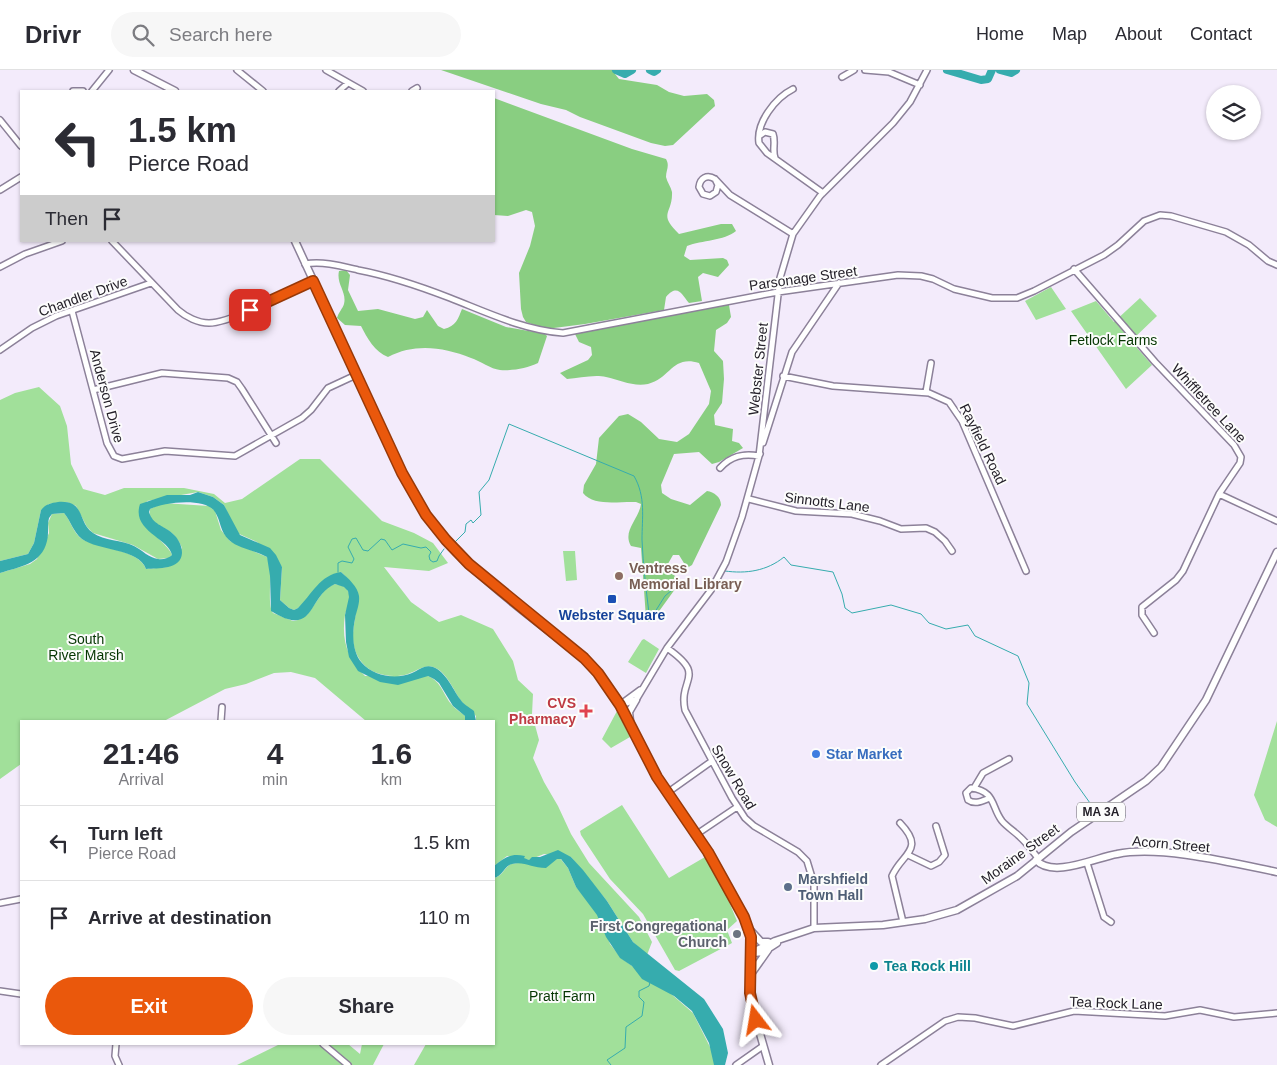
<!DOCTYPE html>
<html lang="en">
<head>
<meta charset="utf-8">
<style>
  :root { --surface:#fff; --page:#f7f7f7; --text:#2b2b33; --muted:#7c7c81; --line:#e1e1e2; --accent:#ea580c }
  body { margin:0; font-family:Helvetica,sans-serif; background:var(--page); color:var(--text); height:100vh; display:flex; flex-direction:column; font-size:19px; white-space:nowrap }
  * { box-sizing:border-box; margin:0 }
  p { font-size:16px; color:var(--muted) }
  .icon { flex:none; width:28px; height:28px; fill:none; stroke:currentColor; stroke-width:2; stroke-linecap:round; stroke-linejoin:round }
  .map { position:relative; flex:1; overflow:hidden }
  .side { position:absolute; left:20px; top:650px; width:475px; height:325px; display:flex; flex-direction:column; background:var(--surface); border-radius:0px; box-shadow:0 1px 4px #0004 }
  .side>* { flex:none }
  .top-card { position:absolute; left:20px; top:20px; width:475px; height:152px; border-radius:0px; box-shadow:0 1px 4px #0004; background:#fff; color:var(--text); overflow:hidden }
  .tools { position:absolute; left:1206px; top:15px; display:grid; gap:10px }
  .tools a { display:grid; place-items:center; width:55px; height:55px; border-radius:50%; background:var(--surface); box-shadow:0 1px 4px #0004; font-size:25px }
  .pin { position:absolute; display:grid; place-items:center; width:42px; height:42px; color:#fff; margin:-21px; border-radius:10px; box-shadow:0 2px 8px #0006 }
  .me { position:absolute; width:55px; margin:-28px; rotate:346deg; stroke-linejoin:round; filter:drop-shadow(0 0 4px #0008) }
  .turn { display:flex; align-items:center; gap:18px; height:105px; padding:0 25px; font-size:22px }
  .turn .icon { width:65px; height:65px; stroke-width:2.5 }
  .turn b { display:block; font-size:35px; line-height:42px }
  .then { display:flex; align-items:center; height:48px; padding:0 25px; background:#0003; gap:10px; font-size:19px }
  .eta { display:flex; justify-content:space-evenly; align-items:center; height:85px; text-align:center }
  .eta b { font-size:30px; font-weight:700; line-height:35px }
  .cta { display:flex; gap:10px; margin-top:auto; padding:10px 25px }
  .cta a { flex:1; height:58px; border-radius:30px; background:var(--accent); color:#fff; font-size:20px; font-weight:700; line-height:58px; text-align:center }
  .cta a+a { background:var(--page); color:var(--text) }
  ul { padding:0; list-style:none }
  li { display:flex; align-items:center; gap:15px; height:75px; padding:0 25px; border-top:1px solid var(--line) }
  li div { flex:1 }
  li b { display:block; font-size:19px }
  li em { font-style:normal }
  header { display:flex; align-items:center; gap:30px; box-sizing:border-box; height:70px; padding:0 25px; background:var(--surface); border-bottom:1px solid var(--line) }
  header strong { font-size:24px }
  nav { display:flex; gap:28px; margin-inline-start:auto; font-size:18px }
  .search { width:350px; height:45px; background:var(--page); display:flex; align-items:center; gap:12px; box-sizing:border-box; padding:0 18px; border-radius:28px; color:var(--muted); font-size:19px }
  .map>svg:first-child { display:block }
  .green { fill:#a1e09a }
  .forest { fill:#89ce81 }
  .water { fill:#36acae }
  .lines { fill:none; stroke-linecap:round; stroke-linejoin:round }
  .stream { stroke:#36acae; stroke-width:1 }
  .river { stroke:#36acae; stroke-width:8 }
  .minor-casing { stroke:#8c8199; stroke-width:8 }
  .major-casing { stroke:#8c8199; stroke-width:9 }
  .minor { stroke:#fff; stroke-width:5 }
  .major { stroke:#fff; stroke-width:6 }
  .route-casing { stroke:#983908; stroke-width:12 }
  .route { stroke:#ea580c; stroke-width:9 }
  .education-dot { fill:#8d6e63; stroke:#fcfcfc; stroke-width:2 }
  .transit-dot { fill:#1a4fb4; stroke:#fcfcfc; stroke-width:2 }
  .health-dot { fill:#e0444e; stroke:#fcfcfc; stroke-width:2 }
  .shop-dot { fill:#3f7fe0; stroke:#fcfcfc; stroke-width:2 }
  .service-dot { fill:#5c6f8a; stroke:#fcfcfc; stroke-width:2 }
  .worship-dot { fill:#6b7280; stroke:#fcfcfc; stroke-width:2 }
  .culture-dot { fill:#0f9aa8; stroke:#fcfcfc; stroke-width:2 }
  .labels { text-anchor:middle; dominant-baseline:central; stroke-width:4; stroke-linejoin:round; paint-order:stroke }
  .shield { fill:#fcfcfc; stroke:#656268; stroke-width:1 }
  .shield-label { font-size:12px; font-weight:bold; fill:#242029 }
  .street-label { font-size:14px; fill:#242029; stroke:#fcfcfc }
  .park-label { font-size:14px; fill:#053602; stroke:#fcfcfc }
  .education-label { font-size:14px; font-weight:bold; fill:#785e54; stroke:#fcfcfc; text-anchor:start }
  .transit-label { font-size:14px; font-weight:bold; fill:#164399; stroke:#fcfcfc }
  .health-label { font-size:14px; font-weight:bold; fill:#be3a42; stroke:#fcfcfc; text-anchor:end }
  .shop-label { font-size:14px; font-weight:bold; fill:#366cbe; stroke:#fcfcfc; text-anchor:start }
  .service-label { font-size:14px; font-weight:bold; fill:#4e5e75; stroke:#fcfcfc; text-anchor:start }
  .worship-label { font-size:14px; font-weight:bold; fill:#5b616d; stroke:#fcfcfc; text-anchor:end }
  .culture-label { font-size:14px; font-weight:bold; fill:#0d838f; stroke:#fcfcfc; text-anchor:start }
</style>
</head>
<body>
<header>
<strong>Drivr</strong>
<div class="search"><svg class="icon" aria-label="search" viewBox="0 0 24 24"><circle cx="10" cy="10" r="6"/><path d="M15 15l6 6"/></svg>Search here</div>
<nav><a>Home</a><a>Map</a><a>About</a><a>Contact</a></nav>
</header>
<div class="map">
<svg width="1277" height="995" viewBox="0 0 1277 995">
  <rect width="100%" height="100%" fill="#f3ebfb"/>
  <!-- green -->
  <path class="green" d="M1051 217 1066 239 1036 250 1025 231Z
    M1140 228 1157 246 1131 271 1152 295 1126 319 1071 241 1096 231 1114 252Z
    M39 317 60 336 67 356 71 394 83 419 105 425 124 418H184L214 424 225 433 242 429 300 389H320L382 451 414 463 433 473 448 493 429 501 384 497 411 532 439 552 461 545 493 559 513 591 518 610 533 624 532 644 539 670 533 688 544 712 558 736 571 764 589 793 639 847 652 872 647 885 633 872 607 831 571 787 544 784 529 790 507 786 494 796V651H476V646C471 641 466 637 462 632 454 622 447 601 433 597 423 595 417 601 408 604 392 609 370 605 360 590 339 559 375 532 341 502L298 538 294 540 289 538 280 530 282 497 257 472 237 463 224 435 213 427 198 422 147 431 140 448C146 459 171 478 172 485L169 488 158 489 133 475 93 463 87 457 76 436 67 432 49 434 41 440 34 473 28 484 0 491V330L15 323Z
    M163 433 209 436 215 441 221 460 230 471 267 487C274 502 266 534 273 543L293 551 298 550 307 545 326 518 335 514C340 515 346 516 348 521 352 529 347 538 345 545 341 571 348 589 365 606H428C442 612 443 625 452 635 456 640 461 642 465 646V651H366L315 608 291 602 274 603 246 614 225 619 164 651H21V694L0 709V503L30 494 37 489 49 463 48 453 52 444 64 443C71 451 73 463 82 469 99 479 139 479 146 499L167 497 182 478C180 473 177 468 173 464 165 456 147 454 150 439Z
    M563 481H575L577 510 566 511Z
    M644 569 659 579 646 603 628 592 642 570Z
    M617 641 630 667 611 678 602 669Z
    M1277 651V757L1265 750 1254 725Z
    M622 735 669 808 705 787 725 822 737 851 727 860 732 873 679 901 675 900 643 844 610 809 581 765 580 761Z
    M559 787 568 798 576 817 599 843 610 874 621 888 670 923 693 943 712 981 715 995H414L426 974H494V808C503 806 504 798 511 794Z
    M280 974H348L360 984 362 974H384L373 995H237Z"/>
  <!-- forest -->
  <path class="forest" d="M441 0H617L615 4 619 9 657 15 669 22 684 26 707 24 714 30 715 36 673 75 665 76 651 73 580 47 566 40 541 34Z
    M494 28 632 79 666 89C670 96 666 100 666 107 667 112 671 117 672 122 673 144 657 143 679 164L721 154H732L736 161C724 171 702 170 687 176L684 186 690 190 723 188 727 190 729 195 718 207 703 203 698 207 702 231 689 233C682 225 678 213 666 227L664 240 585 254 546 259 526 252 523 247 521 239 519 203 530 176 535 156 532 142 526 140 508 146 494 145Z
    M346 200 350 205 348 220 358 241 378 239 415 249 423 247 427 240 438 256 444 259C456 256 458 249 462 239L506 257 545 264 547 266 538 293C527 298 513 301 500 300 491 299 480 291 471 288 443 277 415 273 388 287 375 282 367 268 361 256L345 255 337 248C338 243 343 238 344 234 347 222 336 214 339 201Z
    M724 234 729 235 731 247 727 253 716 260 714 281 723 291 724 309 722 333 714 345 715 355 733 359 732 371 739 373 743 378 719 392 712 394 699 382 674 384 661 415 662 423 671 429 690 435 707 421C714 422 721 427 721 435L692 495 687 498 679 485H673L665 499 678 508V515L652 551 648 552 646 548 641 478 631 476C622 461 639 449 641 434L636 432C620 431 594 437 583 423L584 415 596 394 599 368 619 346 628 344 641 352 659 369 677 372 689 364 709 334 711 321 699 293C672 285 671 308 648 314 633 317 620 310 606 307 595 304 579 308 567 309L560 303 588 290 592 285 591 277 579 272 575 264Z"/>
  <!-- water -->
  <path class="water" d="M198 422 213 427 224 435 240 465 270 478 276 485 282 497 280 530 289 538 294 540 298 538C312 524 320 505 341 502 348 508 358 517 359 526 360 534 356 542 355 549 352 563 352 582 362 593 373 606 396 610 412 603 419 600 425 594 433 597 446 602 452 618 460 629 463 634 469 637 474 641L476 651H465V646L453 636 439 613 434 609 428 606 398 615 380 612 358 601 349 587 346 572 345 545 349 527 348 521 344 517 335 514C307 526 316 569 271 541L270 506 267 487C255 480 239 479 229 470 220 462 221 451 215 442 206 427 164 432 150 439L149 442C153 455 163 455 172 463 178 468 182 475 182 483 181 500 158 498 146 499 139 478 98 481 82 469 73 462 71 451 64 443L52 444 49 448C47 456 49 463 47 471 42 494 19 497 0 503V491L28 484 34 473 41 440C46 434 51 433 58 432 86 430 77 452 93 463 104 471 122 470 134 476 142 480 149 488 158 489 163 490 169 488 172 485 169 468 131 461 140 434L167 425H190Z
    M558 780 571 787 583 800 607 831 633 872 704 929 723 959 728 983 725 995H714L709 973 692 941 674 926 642 909 632 896 620 888 606 867 597 845 576 817 568 798 561 789H557L546 798C532 798 524 791 512 794 504 796 503 806 494 808V796C505 787 511 783 525 786L524 788 529 790 532 787H540Z"/>
  <g class="lines">
    <!-- stream -->
    <path class="stream" d="M455 472 465 462 466 454 471 450 473 453 481 445 479 422 489 410 509 354 634 406C646 427 642 447 642 470 643 494 646 519 649 543L653 545 665 526 679 514
      M725 501C746 504 767 501 784 487L791 495 833 502 842 524 845 538 852 543 891 535 921 544 929 553 946 559 968 555 975 566 1018 586 1029 613 1027 634 1075 712 1095 740 1108 732
      M338 502V493L342 491 352 493 354 489 348 477 352 469 356 468 363 480 368 481 381 469 385 470 392 480 403 474 421 478 426 477 431 482 429 486 430 490 433 492 437 491 439 486 444 479
      M1114 738 1125 745
      M611 995 607 990 625 978 626 957 642 946 644 932 639 927V921L649 916 650 912"/>
    <!-- river -->
    <path class="river" d="M616 0 625 4 632 0
      M650 0 654 2 657 0
      M947 0 981 10 988 9 992 0
      M1000 0 1011 3 1016 0"/>
    <defs>
      <path id="minor" d="M237 0 263 21
        M326 0 363 21
        M865 0 889 2 920 15
        M842 7 854 0
        M793 19C775 28 756 53 759 73L767 83 823 123
        M73 21H83
        M92 21 109 0
        M339 21 348 13
        M412 21 417 18
        M0 50 21 76
        M759 66 765 62 773 64C776 72 772 80 775 88
        M715 109 718 115 716 122 710 126 703 124 699 117C700 108 707 104 715 109L730 125 793 164
        M0 120 21 107
        M112 171 178 240C186 247 198 253 209 253 231 253 290 222 313 211
        M305 194C323 191 341 196 358 200 390 206 419 216 450 228 486 242 523 260 563 263L778 222 898 205 921 206 933 209 954 219 992 228H1017L1034 221 1104 185 1118 175 1144 151 1160 145 1171 146 1226 162 1249 175 1268 191 1277 195
        M0 197 25 184 62 171
        M1074 199 1155 292 1234 375 1241 387 1240 393 1219 424 1183 501 1176 510 1142 537V545L1154 563
        M72 241 107 373 114 386 122 389 165 381 235 386 302 348 311 340 328 318 356 305
        M0 280 32 258 56 246 151 213
        M783 306 833 316 929 323 949 332 962 351 1026 501
        M93 320 162 303 228 308 237 312 242 319 276 373
        M926 322 931 293
        M763 373 792 282 839 213
        M720 398C731 386 743 383 759 386L760 384
        M1219 424 1277 451
        M749 429 796 441 852 444 880 451 901 459 926 458 935 462 945 471 952 481
        M667 578C708 607 678 607 685 640L732 728 745 748 754 756 798 782 807 791 814 814V858
        M621 634 640 620
        M620 635 636 630 667 578 711 520 726 492 742 447 759 386 780 208 793 164 820 126 893 53 910 32 927 0
        M221 651 222 637
        M974 718 983 703 1009 689
        M667 723 712 691
        M990 728C982 731 975 735 968 730L966 723 971 718C996 721 991 737 1002 751 1007 757 1014 761 1020 767 1027 773 1032 781 1038 788
        M900 753C926 780 902 783 892 806L903 852
        M697 764 737 737
        M908 785 931 796 939 792 945 785 936 756
        M1087 793 1104 847 1111 852
        M0 833 21 829
        M0 921 21 924
        M116 974 115 986 119 995
        M323 974 348 995
        M736 995 763 976
        M881 995 945 951 958 947 975 948 1013 956 1074 941 1165 946 1200 940 1234 947 1277 943"/>
      <path id="major" d="M134 0 175 21
        M295 171 402 403C411 421 421 439 433 455 471 504 535 550 584 588L598 603 611 620 657 707 708 782 744 847 751 867 750 929 769 995
        M630 651 629 642 636 630
        M1036 790C1053 809 1097 787 1117 784 1160 775 1233 793 1277 802
        M751 861 761 872H768
        M751 883 775 871 814 858 883 855 925 849 957 840 1017 806 1071 762 1146 711 1161 697 1206 630 1277 482
        M754 883 763 882 777 873
        M751 904 768 880"/>
    </defs>
    <!-- minor casing -->
    <use href="#minor" class="minor-casing"/>
    <!-- major casing -->
    <use href="#major" class="major-casing"/>
    <!-- minor -->
    <use href="#minor" class="minor"/>
    <!-- major -->
    <use href="#major" class="major"/>
  </g>
  <g class="lines">
    <defs>
      <path id="route" d="M250 240 313 211 402 403 426 445 446 470 469 494 584 588 598 603 620 635 657 707 708 782 744 847 751 867 750 923 756 950"/>
    </defs>
    <!-- route casing -->
    <use href="#route" class="route-casing"/>
    <!-- route -->
    <use href="#route" class="route"/>
  </g>
  <!-- markers -->
  <circle class="education-dot" cx="619" cy="506" r="5"/>
  <rect class="transit-dot" x="607" y="524" width="10" height="10" rx="2.5"/>
  <path class="health-dot" d="M583.5 633.5h5v5h5v5h-5v5h-5v-5h-5v-5h5z"/>
  <circle class="shop-dot" cx="816" cy="684" r="5"/>
  <circle class="service-dot" cx="788" cy="817" r="5"/>
  <circle class="worship-dot" cx="737" cy="864" r="5"/>
  <circle class="culture-dot" cx="874" cy="896" r="5"/>
  <g class="labels">
    <!-- shield labels -->
    <rect class="shield" x="1077" y="732.5" width="48" height="19" rx="4"/>
    <g class="shield-label">
      <text x="1101" y="742">MA 3A</text>
    </g>
    <!-- street labels -->
    <g class="street-label">
      <text transform="translate(803 208) rotate(-8)">Parsonage Street</text>
      <text transform="translate(83 226) rotate(-20)">Chandler Drive</text>
      <text transform="translate(758 299) rotate(-84)">Webster Street</text>
      <text transform="translate(107 326) rotate(75)">Anderson Drive</text>
      <text transform="translate(1209 333) rotate(47)">Whiffletree Lane</text>
      <text transform="translate(983 374) rotate(64)">Rayfield Road</text>
      <text transform="translate(827 432) rotate(7)">Sinnotts Lane</text>
      <text transform="translate(734 707) rotate(59)">Snow Road</text>
      <text transform="translate(1171 774) rotate(5)">Acorn Street</text>
      <text transform="translate(1020 784) rotate(-36)">Moraine Street</text>
      <text transform="translate(1116 933) rotate(2)">Tea Rock Lane</text>
    </g>
    <!-- park labels -->
    <g class="park-label">
      <text x="1113" y="270">Fetlock Farms</text>
      <text x="86" y="569">South<tspan x="86" dy="16">River Marsh</tspan></text>
      <text x="562" y="926">Pratt Farm</text>
    </g>
    <!-- education labels -->
    <g class="education-label">
      <text x="629" y="498">Ventress<tspan x="629" dy="16">Memorial Library</tspan></text>
    </g>
    <!-- transit labels -->
    <g class="transit-label">
      <text x="612" y="545">Webster Square</text>
    </g>
    <!-- health labels -->
    <g class="health-label">
      <text x="576" y="633">CVS<tspan x="576" dy="16">Pharmacy</tspan></text>
    </g>
    <!-- shop labels -->
    <g class="shop-label">
      <text x="826" y="684">Star Market</text>
    </g>
    <!-- service labels -->
    <g class="service-label">
      <text x="798" y="809">Marshfield<tspan x="798" dy="16">Town Hall</tspan></text>
    </g>
    <!-- worship labels -->
    <g class="worship-label">
      <text x="727" y="856">First Congregational<tspan x="727" dy="16">Church</tspan></text>
    </g>
    <!-- culture labels -->
    <g class="culture-label">
      <text x="884" y="896">Tea Rock Hill</text>
    </g>
  </g>
</svg>
<div class="tools">
<a><svg class="icon" aria-label="layers" viewBox="0 0 24 24"><path d="M12 4l9 5-9 5-9-5zM3 14l9 5 9-5"/></svg></a>
</div>
<div class="pin" style="left:250px;top:240px;background:#d93025"><svg class="icon" aria-label="arrive" viewBox="0 0 24 24"><path d="M6 21V4h12l-3 4 3 4H6"/></svg></div>
<svg class="me" style="left:756px;top:950px" viewBox="-20 -20 40 40"><path d="M0-17L14 15 0 8-14 15z" fill="#ea580c" stroke="#fff" stroke-width="4"/></svg>
<div class="top-card">
<div class="turn"><svg class="icon" aria-label="left" viewBox="0 0 24 24"><path d="M17 20v-9H6M10 6l-5 5 5 5"/></svg><div><b>1.5 km</b>Pierce Road</div></div>
<div class="then">Then<svg class="icon" aria-label="arrive" viewBox="0 0 24 24"><path d="M6 21V4h12l-3 4 3 4H6"/></svg></div>
</div>
<section class="side">
<div class="eta">
<div><b>21:46</b><p>Arrival</p></div>
<div><b>4</b><p>min</p></div>
<div><b>1.6</b><p>km</p></div>
</div>
<ul>
<li><svg class="icon" aria-label="left" viewBox="0 0 24 24"><path d="M17 20v-9H6M10 6l-5 5 5 5"/></svg><div><b>Turn left</b><p>Pierce Road</p></div><em>1.5 km</em></li>
<li><svg class="icon" aria-label="arrive" viewBox="0 0 24 24"><path d="M6 21V4h12l-3 4 3 4H6"/></svg><div><b>Arrive at destination</b></div><em>110 m</em></li>
</ul>
<div class="cta"><a>Exit</a><a>Share</a></div>
</section>
</div>
</body>
</html>
